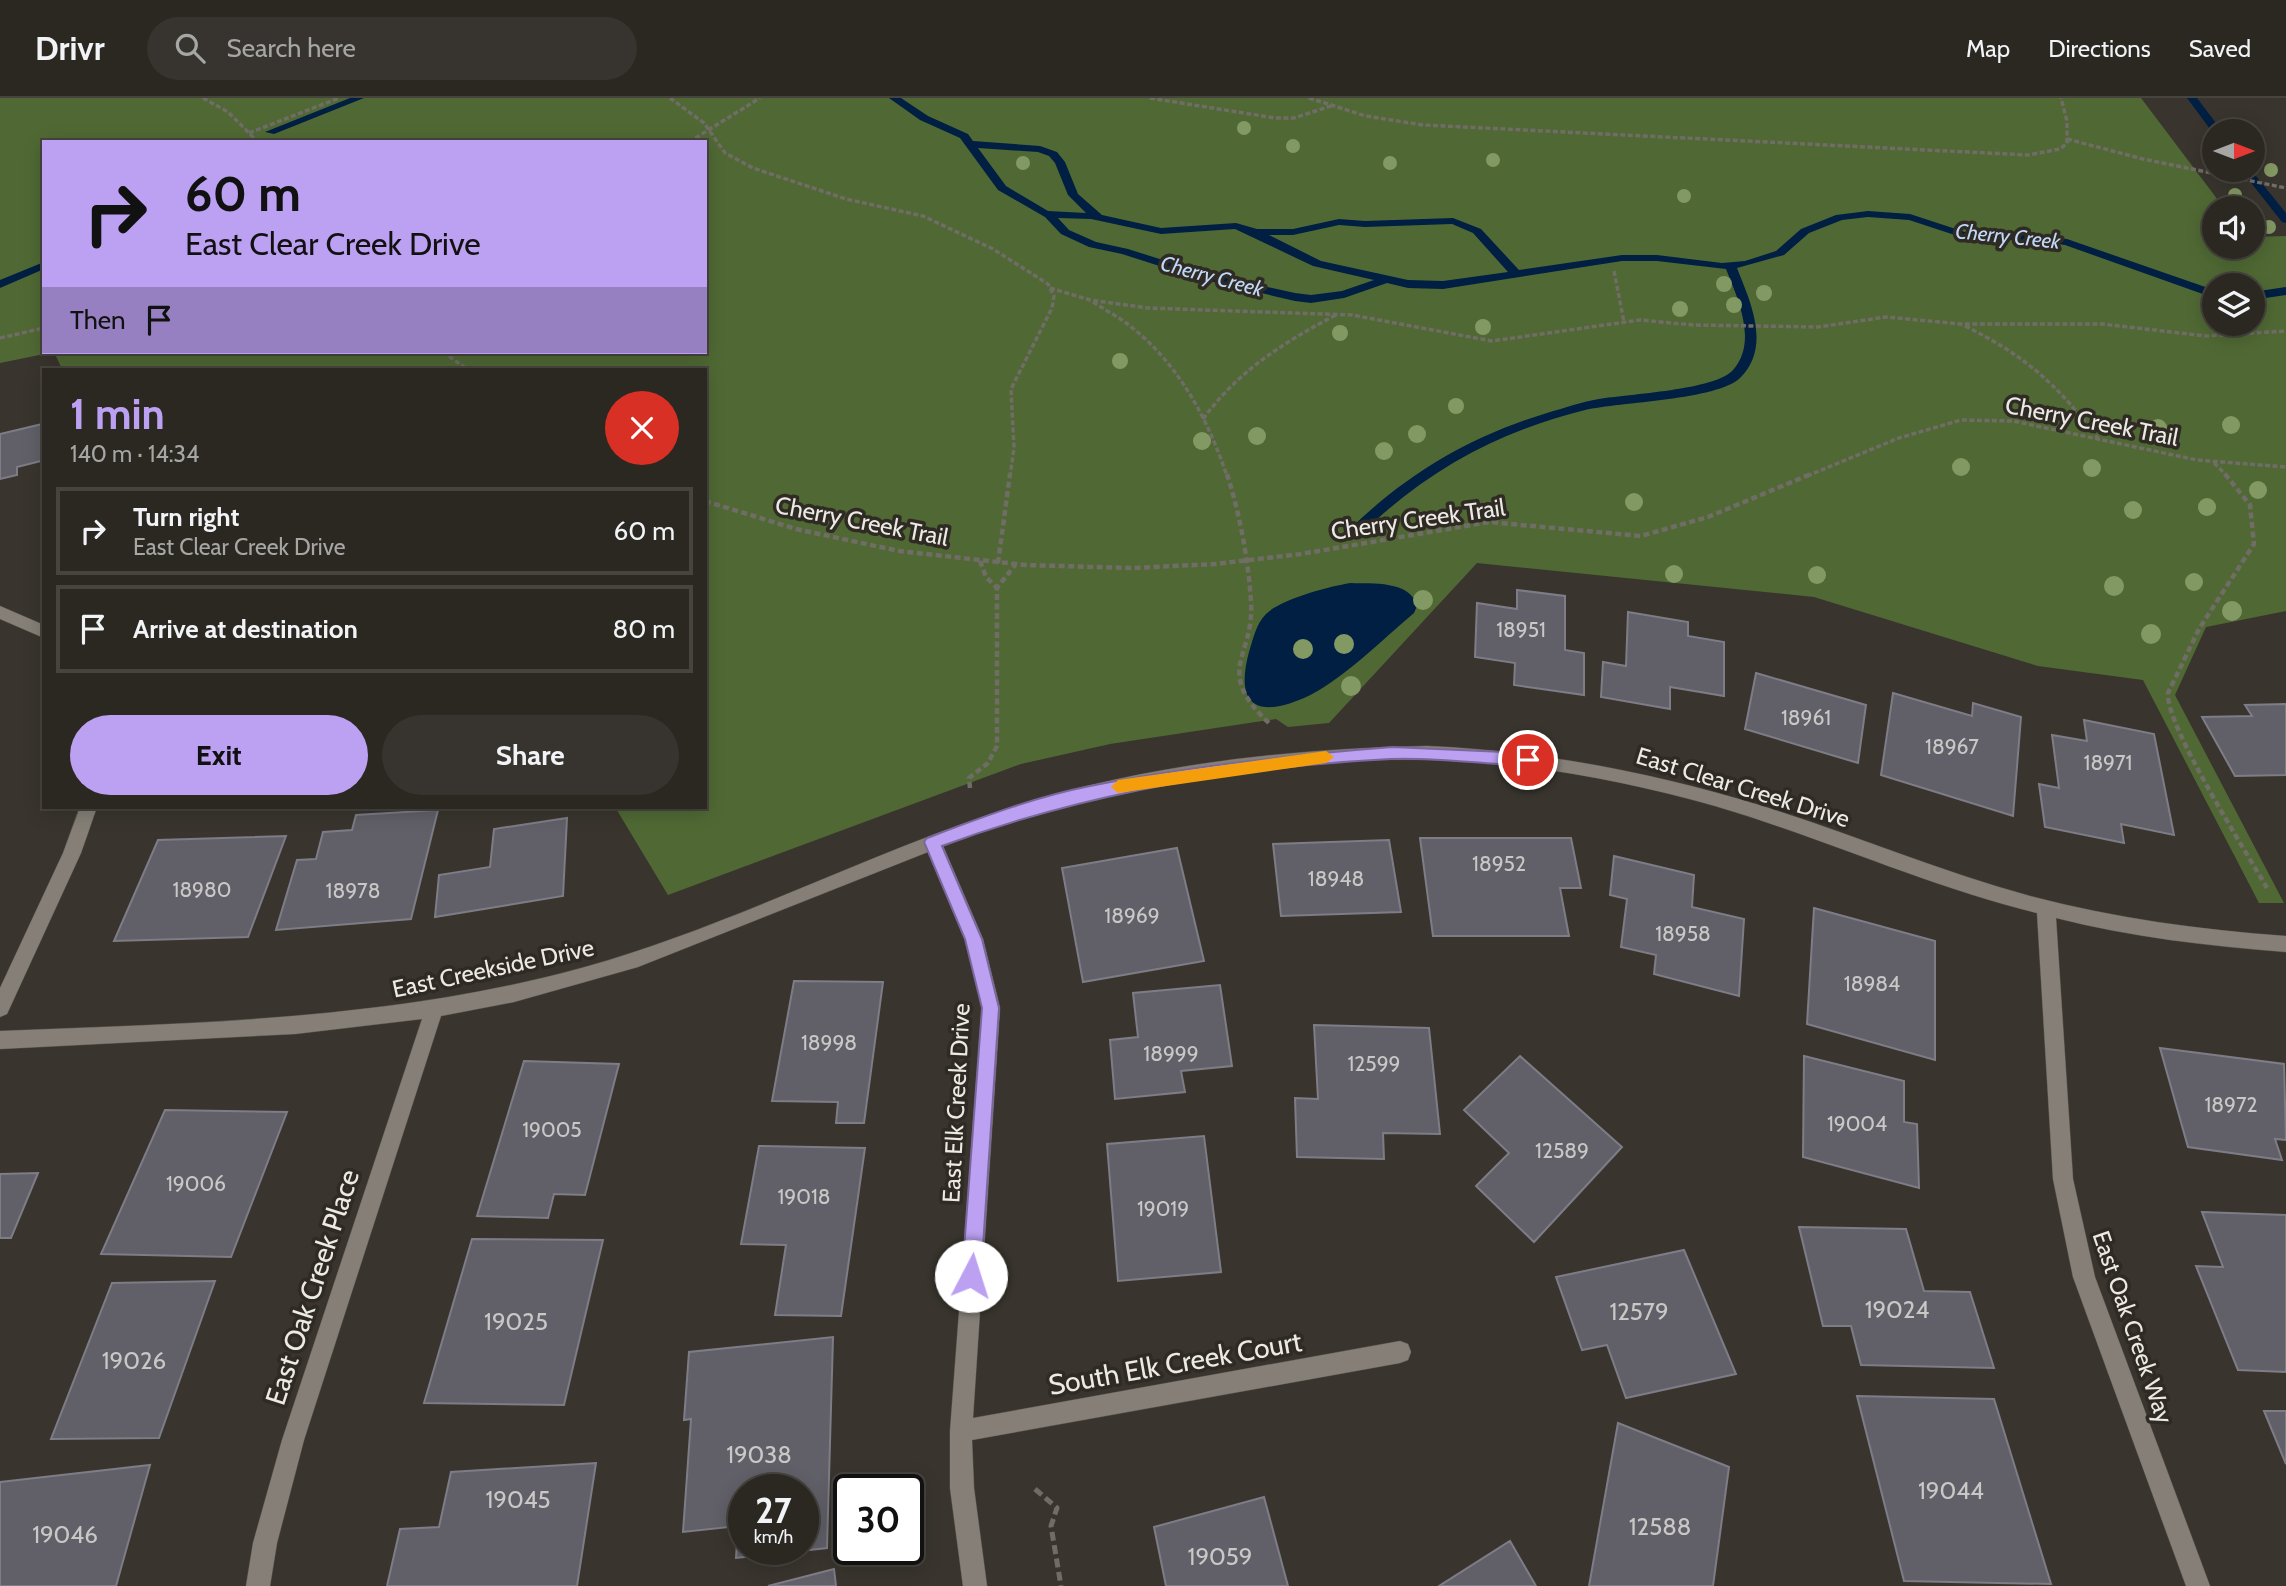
<!DOCTYPE html>
<html lang="en">
<head>
<meta charset="utf-8">
<style>
  :root { --surface:#2b2822; --page:#37342f; --text:#f1f3f6; --muted:#a6a6a5; --line:#474440; --accent:#bca0f2 }
  body { margin:0; font-family:Cabin,sans-serif; background:var(--page); color:var(--text); height:100vh; display:flex; flex-direction:column; font-size:26px; white-space:nowrap }
  * { box-sizing:border-box; margin:0 }
  p { font-size:23px; color:var(--muted) }
  .icon { flex:none; width:38px; height:38px; fill:none; stroke:currentColor; stroke-width:2; stroke-linecap:round; stroke-linejoin:round }
  .map { position:relative; flex:1; overflow:hidden }
  .sheet { position:absolute; left:42px; top:270px; width:665px; height:441px; display:flex; flex-direction:column; background:var(--surface); border-radius:0px; box-shadow:0 4px 18px #0003,0 0 0 2px var(--line) }
  .sheet>* { flex:none }
  .guide { position:absolute; left:42px; top:42px; width:665px; height:214px; border-radius:0px; box-shadow:0 4px 18px #0003,0 0 0 2px var(--line); background:#bca0f2; color:#111; overflow:hidden }
  .needle { width:46px; rotate:90deg }
  .buttons { position:absolute; left:2202px; top:21px; display:grid; gap:14px }
  .buttons a { display:grid; place-items:center; width:63px; height:63px; border-radius:50%; background:var(--surface); box-shadow:0 4px 18px #0003,0 0 0 2px var(--line); font-size:35px }
  .speed { position:absolute; left:728px; top:1376px; display:flex; gap:14px; font-size:35px; font-weight:700; text-align:center }
  .speed>* { display:grid; place-content:center; width:91px; height:91px; border-radius:50%; background:var(--surface); box-shadow:0 4px 18px #0003,0 0 0 2px var(--line); line-height:1 }
  .speed small { font-size:18px; font-weight:400 }
  .speed .limit { border:4px solid #111; border-radius:10px; background:#fff; color:#111 }
  .pin { position:absolute; display:grid; place-items:center; width:60px; height:60px; color:#fff; margin:-30px; border:4px solid #fff; border-radius:50%; box-shadow:0 2px 7px #0007 }
  .me { position:absolute; width:77px; margin:-38px; rotate:5deg; stroke-linejoin:round; filter:drop-shadow(0 0 5px #0008) }
  .turn { display:flex; align-items:center; gap:24px; height:147px; padding:0 28px; font-size:32px }
  .turn .icon { width:91px; height:91px; stroke-width:2.5 }
  .turn b { display:block; font-size:49px; line-height:60px }
  .then { display:flex; align-items:center; height:66px; padding:0 28px; background:#0003; gap:14px; font-size:26px }
  .round { display:grid; place-items:center; flex:none; width:74px; height:74px; border-radius:37px; background:var(--page) }
  .headline { display:flex; align-items:center; justify-content:space-between; height:119px; padding:0 28px }
  h1 { font-size:42px; font-weight:800; line-height:52px; color:var(--accent) }
  .action { display:flex; gap:14px; margin-top:auto; padding:14px 28px }
  .action a { flex:1; height:80px; border-radius:42px; background:var(--accent); color:#111; font-size:28px; font-weight:800; line-height:80px; text-align:center }
  .action a+a { background:var(--page); color:var(--text) }
  ul { padding:0; list-style:none }
  li { display:flex; align-items:center; gap:21px; height:88px; margin:0 14px 10px; padding:0 14px; border:4px solid var(--line); border-radius:0px }
  li div { flex:1 }
  li b { display:block; font-size:26px }
  li em { font-style:normal }
  header { display:flex; align-items:center; gap:42px; box-sizing:border-box; height:98px; padding:0 35px; background:var(--surface); border-bottom:2px solid var(--line) }
  header strong { font-size:33px }
  nav { display:flex; gap:38px; margin-inline-start:auto; font-size:24px }
  .search { width:490px; height:63px; background:var(--page); display:flex; align-items:center; gap:18px; box-sizing:border-box; padding:0 24px; border-radius:38px; color:var(--muted); font-size:26px }
  .map>svg:first-child { display:block }
  .green { fill:#506934; fill-rule:evenodd }
  .water { fill:#011f42 }
  .lines { fill:none; stroke-linecap:round; stroke-linejoin:round }
  .stream { fill:#011f42; fill-rule:evenodd }
  .building { fill:#616068; stroke:#7e7c86; stroke-width:2; fill-rule:evenodd }
  .street-casing { stroke:#55524c; stroke-width:1 }
  .path-far2 { stroke:#706c66; stroke-width:3.5; stroke-dasharray:5 2.5; stroke-linecap:butt }
  .path-far1 { stroke:#706c66; stroke-width:4.5; stroke-dasharray:6 3.5; stroke-linecap:butt }
  .path { stroke:#706c66; stroke-width:5; stroke-dasharray:9 4.5; stroke-linecap:butt }
  .street { fill:#857f77; fill-rule:evenodd }
  .tree { fill:#839964 }
  .route { fill:#bca0f2; stroke:#7a689d; stroke-width:2 }
  .slow { fill:#f59e0b }
  .labels { text-anchor:middle; dominant-baseline:central; stroke-width:7; stroke-linejoin:round; paint-order:stroke }
  .far-water-label { font-size:21px; font-style:italic; fill:#c1d9f8; stroke:#2f2b24 }
  .number-label { font-size:21px; fill:#c9c8c6 }
  .street-label { font-size:24px; fill:#eceae5; stroke:#2f2b24 }
  .near-number-label { font-size:24px; fill:#c9c8c6 }
  .near-street-label { font-size:28px; fill:#eceae5; stroke:#2f2b24 }
</style>
</head>
<body>
<header>
<strong>Drivr</strong>
<div class="search"><svg class="icon" aria-label="search" viewBox="0 0 24 24"><circle cx="10" cy="10" r="6"/><path d="M15 15l6 6"/></svg>Search here</div>
<nav><a>Map</a><a>Directions</a><a>Saved</a></nav>
</header>
<div class="map">
<svg width="2286" height="1488" viewBox="0 0 2286 1488">
  <rect width="100%" height="100%" fill="#39352e"/>
  <!-- green -->
  <path class="green" d="M0 0H2141L2224 110H2214V149H2252V139L2286 138V513L2206 529 2175 597 2284 805H2259L2143 582 2038 568 1814 499 1477 465 1329 625 1288 629 1276 621 1110 646 1021 666 668 797 615 709H705V271H62L54 254 0 265ZM44 44H705V254H44ZM2214 187H2252V226H2214Z"/>
  <!-- water -->
  <path class="water" d="M1351 485C1372 486 1410 482 1417 508L1414 515C1384 540 1338 586 1304 600 1255 621 1235 606 1249 554 1253 541 1256 526 1266 516 1281 501 1330 488 1351 485Z"/>
  <g class="lines">
    <!-- stream -->
    <path class="stream" d="M350 0H364L274 36 265 34Z
      M889 0H901L928 18 968 36 973 43 1040 48 1057 54 1065 64 1078 96 1102 117 1161 130 1236 125 1257 131H1293L1339 121 1365 123 1453 120 1481 131 1519 172 1622 157H1657L1722 165 1745 163 1776 153 1801 131 1836 117 1868 113 1910 116 1968 135 2026 136 2067 141 2214 192V200L2065 147 2026 142 1967 141 1909 122 1868 119 1842 122 1809 135 1784 157 1737 170C1750 203 1772 249 1740 280 1717 302 1620 304 1585 312 1497 334 1426 373 1361 436L1356 438 1349 433 1351 430C1408 375 1471 338 1547 315 1564 310 1581 304 1599 301 1628 296 1716 292 1733 272 1758 244 1738 201 1726 171L1657 163H1622L1443 191 1408 190 1387 185 1344 200 1311 205 1295 203 1197 180 1122 156 1089 149 1061 136 1045 119 998 92 960 40 920 22ZM978 50 1038 54 1049 58 1055 65 1068 97 1086 115 1048 113 1006 88ZM1058 120 1091 121 1161 136 1235 131 1313 168 1374 182 1342 193 1311 197 1295 195 1204 175 1128 151 1096 144 1069 132ZM1452 126 1473 135 1508 174 1443 183 1408 182 1321 163 1269 137H1293L1339 127 1365 129Z
      M2187 0H2197L2222 33 2213 35Z
      M2241 72H2251L2286 115V125L2282 124Z
      M44 164V171L0 190V182Z
      M2286 189V197L2252 202V194Z"/>
  </g>
  <!-- building -->
  <path class="building" d="M42 326 41 363 17 369V377L0 381V336Z
    M1517 492 1565 498V552L1584 555V597L1514 587 1515 565 1475 559 1477 505 1517 511Z
    M1628 514 1688 524V538L1724 544V598L1670 589V611L1601 599 1603 564 1626 568Z
    M1756 575 1866 607 1858 665 1745 631Z
    M1893 595 1972 618 1973 605 2021 619 2013 718 1881 677Z
    M2286 606V677L2235 678 2202 619 2252 618 2245 607Z
    M2084 622 2154 636 2174 737 2121 726 2124 745 2045 729 2039 686 2059 690 2052 637 2087 643Z
    M438 712 411 821 276 832 297 762 316 761 323 734 352 732 356 717Z
    M567 720 563 798 435 819 439 777 490 769 494 731Z
    M286 738 248 839 114 843 158 742Z
    M1420 740H1571L1581 790H1560L1569 838H1433Z
    M1389 742 1401 814 1281 818 1273 746Z
    M1177 750 1204 863 1083 884 1062 770Z
    M1614 758 1694 777 1692 809 1744 821 1739 898 1654 876 1656 857 1621 849 1627 801 1610 797Z
    M1814 810 1935 843V962L1807 926Z
    M794 883 883 884 864 1025H836L838 1004 772 1003Z
    M1220 887 1232 968 1181 973 1185 994 1115 1001 1110 942 1138 939 1133 895Z
    M1314 927 1429 930 1440 1036 1383 1035 1384 1061 1297 1059 1295 1000 1318 1001Z
    M2160 950 2284 966 2286 1042 2275 1041 2282 1062 2188 1049Z
    M1520 958 1622 1049 1534 1144 1476 1088 1509 1055 1464 1012Z
    M1804 958 1904 983V1024L1917 1026 1919 1090 1803 1059Z
    M524 963 619 966 585 1097 554 1096 548 1120 477 1118Z
    M165 1012 287 1014 231 1159 101 1156Z
    M1204 1038 1221 1174 1118 1183 1107 1046Z
    M759 1048 865 1050 841 1218 775 1217 786 1147 741 1146Z
    M38 1075 11 1140H0V1076Z
    M2202 1114 2286 1117V1274L2238 1272 2196 1168 2223 1169Z
    M1799 1129 1906 1131 1924 1193 1970 1194 1994 1270 1861 1267 1851 1228H1823Z
    M472 1141 603 1142 564 1307 424 1305Z
    M1684 1152 1736 1276 1626 1300 1607 1247 1582 1252 1556 1179Z
    M215 1183 159 1340 51 1341 112 1185Z
    M833 1239 827 1450 736 1460 738 1428 683 1434 691 1321 684 1322 689 1254ZM744 1391H803V1451H744Z
    M1857 1298 1994 1301 2051 1486 1904 1483Z
    M2264 1313H2286V1366Z
    M1618 1325 1729 1369 1713 1488H1589Z
    M596 1365 577 1488H387L400 1431 439 1429 451 1374Z
    M150 1367 116 1488H0V1384Z
    M1264 1399 1288 1488H1166L1154 1429Z
    M1510 1443 1536 1488H1439Z
    M834 1471 836 1488H768Z"/>
  <g class="lines">
    <defs>
      <path id="street" d="M0 508 44 527V540L0 521Z
        M1427 648C1541 653 1650 674 1759 707 1850 735 1938 773 2030 798 2114 820 2200 832 2286 838V854C2208 848 2131 839 2056 820L2073 1081 2095 1179 2210 1488H2186L2073 1179 2053 1081 2037 815C1927 788 1824 740 1715 708 1637 686 1557 670 1476 664 1304 652 1103 685 943 748L983 841 1000 910 973 1320 1400 1243 1408 1246 1411 1254 1408 1262 1400 1265 972 1342 974 1390 987 1488H963L950 1390V1333L982 910 965 841 928 754 638 869 514 904 441 918 304 1342 277 1445 270 1488H246L253 1445 282 1342 422 921 295 936 0 951V933C196 925 394 922 585 869 724 830 855 762 991 716 1131 668 1280 651 1427 648Z
        M80 709H97L81 755 7 916 0 919V890L63 755Z"/>
    </defs>
    <!-- street casing -->
    <use href="#street" class="street-casing"/>
    <!-- path-far2 -->
    <path class="path-far2" d="M203 0 228 14 258 44
      M670 0 704 25 725 55 753 70 846 101 923 118 993 151 1048 186 1054 198 1052 210 1011 291 1014 350 1010 378
      M1150 0 1275 20H1294L1331 8
      M1309 0 1366 18 1423 27 2028 57 2060 51 2067 45V23L2061 0
      M249 35 339 0
      M2067 41 2143 61 2286 90
      M689 44 760 0
      M1614 173 1624 224
      M1050 190 1090 202 1148 210 1352 217 1492 243 1640 222 1693 227 1818 229 1886 219 1961 226H2102L2206 238 2286 233
      M1093 204C1105 212 1119 219 1130 228 1178 265 1208 321 1227 378
      M1965 228C2026 258 2059 288 2099 342
      M0 240 44 230
      M443 254 467 271
      M1203 321C1238 273 1284 244 1336 217
      M2214 365 2227 378
      M1807 378 1899 340 1961 322 2013 323 2197 362 2286 369"/>
    <!-- path-far1 -->
    <path class="path-far1" d="M1227 376C1240 417 1248 460 1251 503 1255 560 1212 572 1270 626
      M2225 376 2250 407 2254 446 2199 531 2168 595C2165 627 2247 755 2267 790
      M705 403 796 431 899 453 1025 467 1133 470 1215 466 1301 456 1489 424 1641 438 1708 419 1811 376
      M980 463 986 479 997 490
      M998 465 1010 376
      M970 690 969 680 988 665 997 648V490L1015 467"/>
    <!-- path -->
    <path class="path" d="M1035 1391 1057 1410 1051 1428 1061 1488"/>
    <!-- street -->
    <use href="#street" class="street"/>
  </g>
  <!-- trees -->
  <g class="tree">
    <circle cx="1244" cy="30" r="7"/>
    <circle cx="1293" cy="48" r="7"/>
    <circle cx="1493" cy="62" r="7"/>
    <circle cx="1023" cy="65" r="7"/>
    <circle cx="1390" cy="65" r="7"/>
    <circle cx="2271" cy="72" r="7"/>
    <circle cx="2235" cy="97" r="7"/>
    <circle cx="1684" cy="98" r="7"/>
    <circle cx="2269" cy="129" r="7"/>
    <circle cx="1724" cy="186" r="8"/>
    <circle cx="1764" cy="195" r="8"/>
    <circle cx="1734" cy="207" r="8"/>
    <circle cx="1680" cy="211" r="8"/>
    <circle cx="1483" cy="229" r="8"/>
    <circle cx="1340" cy="235" r="8"/>
    <circle cx="1120" cy="263" r="8"/>
    <circle cx="1456" cy="308" r="8"/>
    <circle cx="2231" cy="327" r="9"/>
    <circle cx="2158" cy="330" r="9"/>
    <circle cx="1417" cy="336" r="9"/>
    <circle cx="1257" cy="338" r="9"/>
    <circle cx="1202" cy="343" r="9"/>
    <circle cx="1384" cy="353" r="9"/>
    <circle cx="1961" cy="369" r="9"/>
    <circle cx="2092" cy="370" r="9"/>
    <circle cx="2258" cy="392" r="9"/>
    <circle cx="1634" cy="404" r="9"/>
    <circle cx="2207" cy="409" r="9"/>
    <circle cx="2133" cy="412" r="9"/>
    <circle cx="1674" cy="476" r="9"/>
    <circle cx="1817" cy="477" r="9"/>
    <circle cx="2194" cy="484" r="9"/>
    <circle cx="2114" cy="488" r="10"/>
    <circle cx="1423" cy="502" r="10"/>
    <circle cx="2232" cy="513" r="10"/>
    <circle cx="2151" cy="536" r="10"/>
    <circle cx="1344" cy="546" r="10"/>
    <circle cx="1303" cy="551" r="10"/>
    <circle cx="1351" cy="588" r="10"/>
  </g>
  <!-- route -->
  <path class="route" d="M1392 649 1528 655 1535 662 1528 668C1482 666 1435 659 1390 661 1238 669 1084 695 942 748L982 841 999 910 981 1178 978 1185 971 1188 964 1185 962 1178 982 910 965 841 924 744 927 740C980 720 1034 699 1090 688 1190 668 1291 657 1392 649Z"/>
  <!-- slow -->
  <path class="slow" d="M1326 653 1334 659 1326 665 1118 695 1111 689 1118 682Z"/>
  <g class="labels">
    <!-- far-water labels -->
    <g class="far-water-label">
      <text transform="translate(2008 138) rotate(6)">Cherry Creek</text>
      <text transform="translate(1212 178) rotate(15)">Cherry Creek</text>
    </g>
    <!-- number labels -->
    <g class="number-label">
      <text x="1521" y="531">18951</text>
      <text x="1806" y="619">18961</text>
      <text x="1952" y="648">18967</text>
      <text x="2108" y="664">18971</text>
      <text x="1499" y="765">18952</text>
      <text x="1336" y="780">18948</text>
      <text x="202" y="791">18980</text>
      <text x="353" y="792">18978</text>
      <text x="1132" y="817">18969</text>
      <text x="1683" y="835">18958</text>
      <text x="1872" y="885">18984</text>
      <text x="829" y="944">18998</text>
      <text x="1171" y="955">18999</text>
      <text x="1374" y="965">12599</text>
      <text x="2231" y="1006">18972</text>
      <text x="1857" y="1025">19004</text>
      <text x="552" y="1031">19005</text>
      <text x="1562" y="1052">12589</text>
      <text x="196" y="1085">19006</text>
      <text x="804" y="1098">19018</text>
      <text x="1163" y="1110">19019</text>
    </g>
    <!-- street labels -->
    <g class="street-label">
      <text transform="translate(2092 323) rotate(11)">Cherry Creek Trail</text>
      <text transform="translate(1418 421) rotate(-8)">Cherry Creek Trail</text>
      <text transform="translate(862 423) rotate(11)">Cherry Creek Trail</text>
      <text transform="translate(1743 689) rotate(17)">East Clear Creek Drive</text>
      <text transform="translate(493 870) rotate(-12)">East Creekside Drive</text>
      <text transform="translate(956 1005) rotate(-87)">East Elk Creek Drive</text>
      <text transform="translate(2133 1229) rotate(71)">East Oak Creek Way</text>
    </g>
    <!-- near-number labels -->
    <g class="near-number-label">
      <text x="1897" y="1211">19024</text>
      <text x="1639" y="1213">12579</text>
      <text x="516" y="1223">19025</text>
      <text x="134" y="1262">19026</text>
      <text x="759" y="1356">19038</text>
      <text x="1951" y="1392">19044</text>
      <text x="518" y="1401">19045</text>
      <text x="1660" y="1428">12588</text>
      <text x="65" y="1436">19046</text>
      <text x="1220" y="1458">19059</text>
    </g>
    <!-- near-street labels -->
    <g class="near-street-label">
      <text transform="translate(312 1189) rotate(-72)">East Oak Creek Place</text>
      <text transform="translate(1175 1265) rotate(-10)">South Elk Creek Court</text>
    </g>
  </g>
</svg>
<div class="buttons">
<a><svg class="needle" viewBox="-14 -14 28 28"><path d="M0-13l5 13h-10z" fill="#e53935"/><path d="M0 13l5-13h-10z" fill="#a6a6a5"/></svg></a>
<a><svg class="icon" aria-label="sound" viewBox="0 0 24 24"><path d="M4 9h4l5-4v14l-5-4H4zM17 9q2 3 0 6"/></svg></a>
<a><svg class="icon" aria-label="layers" viewBox="0 0 24 24"><path d="M12 4l9 5-9 5-9-5zM3 14l9 5 9-5"/></svg></a>
</div>
<div class="speed"><div>27<small>km/h</small></div><div class="limit">30</div></div>
<div class="pin" style="left:1528px;top:662px;background:#d93025"><svg class="icon" aria-label="arrive" viewBox="0 0 24 24"><path d="M6 21V4h12l-3 4 3 4H6"/></svg></div>
<svg class="me" style="left:971px;top:1178px" viewBox="-20 -20 40 40"><circle r="19" fill="#fff"/><path d="M0-13L10 11 0 6-10 11z" fill="#bca0f2"/></svg>
<div class="guide">
<div class="turn"><svg class="icon" aria-label="right" viewBox="0 0 24 24"><path d="M7 20v-9h11M14 6l5 5-5 5"/></svg><div><b>60 m</b>East Clear Creek Drive</div></div>
<div class="then">Then<svg class="icon" aria-label="arrive" viewBox="0 0 24 24"><path d="M6 21V4h12l-3 4 3 4H6"/></svg></div>
</div>
<section class="sheet">
<div class="headline"><div><h1>1 min</h1><p>140 m · 14:34</p></div><a class="round" style="background:#d93025;color:#fff"><svg class="icon" aria-label="close" viewBox="0 0 24 24"><path d="M6 6l12 12M18 6L6 18"/></svg></a></div>
<ul>
<li><svg class="icon" aria-label="right" viewBox="0 0 24 24"><path d="M7 20v-9h11M14 6l5 5-5 5"/></svg><div><b>Turn right</b><p>East Clear Creek Drive</p></div><em>60 m</em></li>
<li><svg class="icon" aria-label="arrive" viewBox="0 0 24 24"><path d="M6 21V4h12l-3 4 3 4H6"/></svg><div><b>Arrive at destination</b></div><em>80 m</em></li>
</ul>
<div class="action"><a>Exit</a><a>Share</a></div>
</section>
</div>
</body>
</html>
